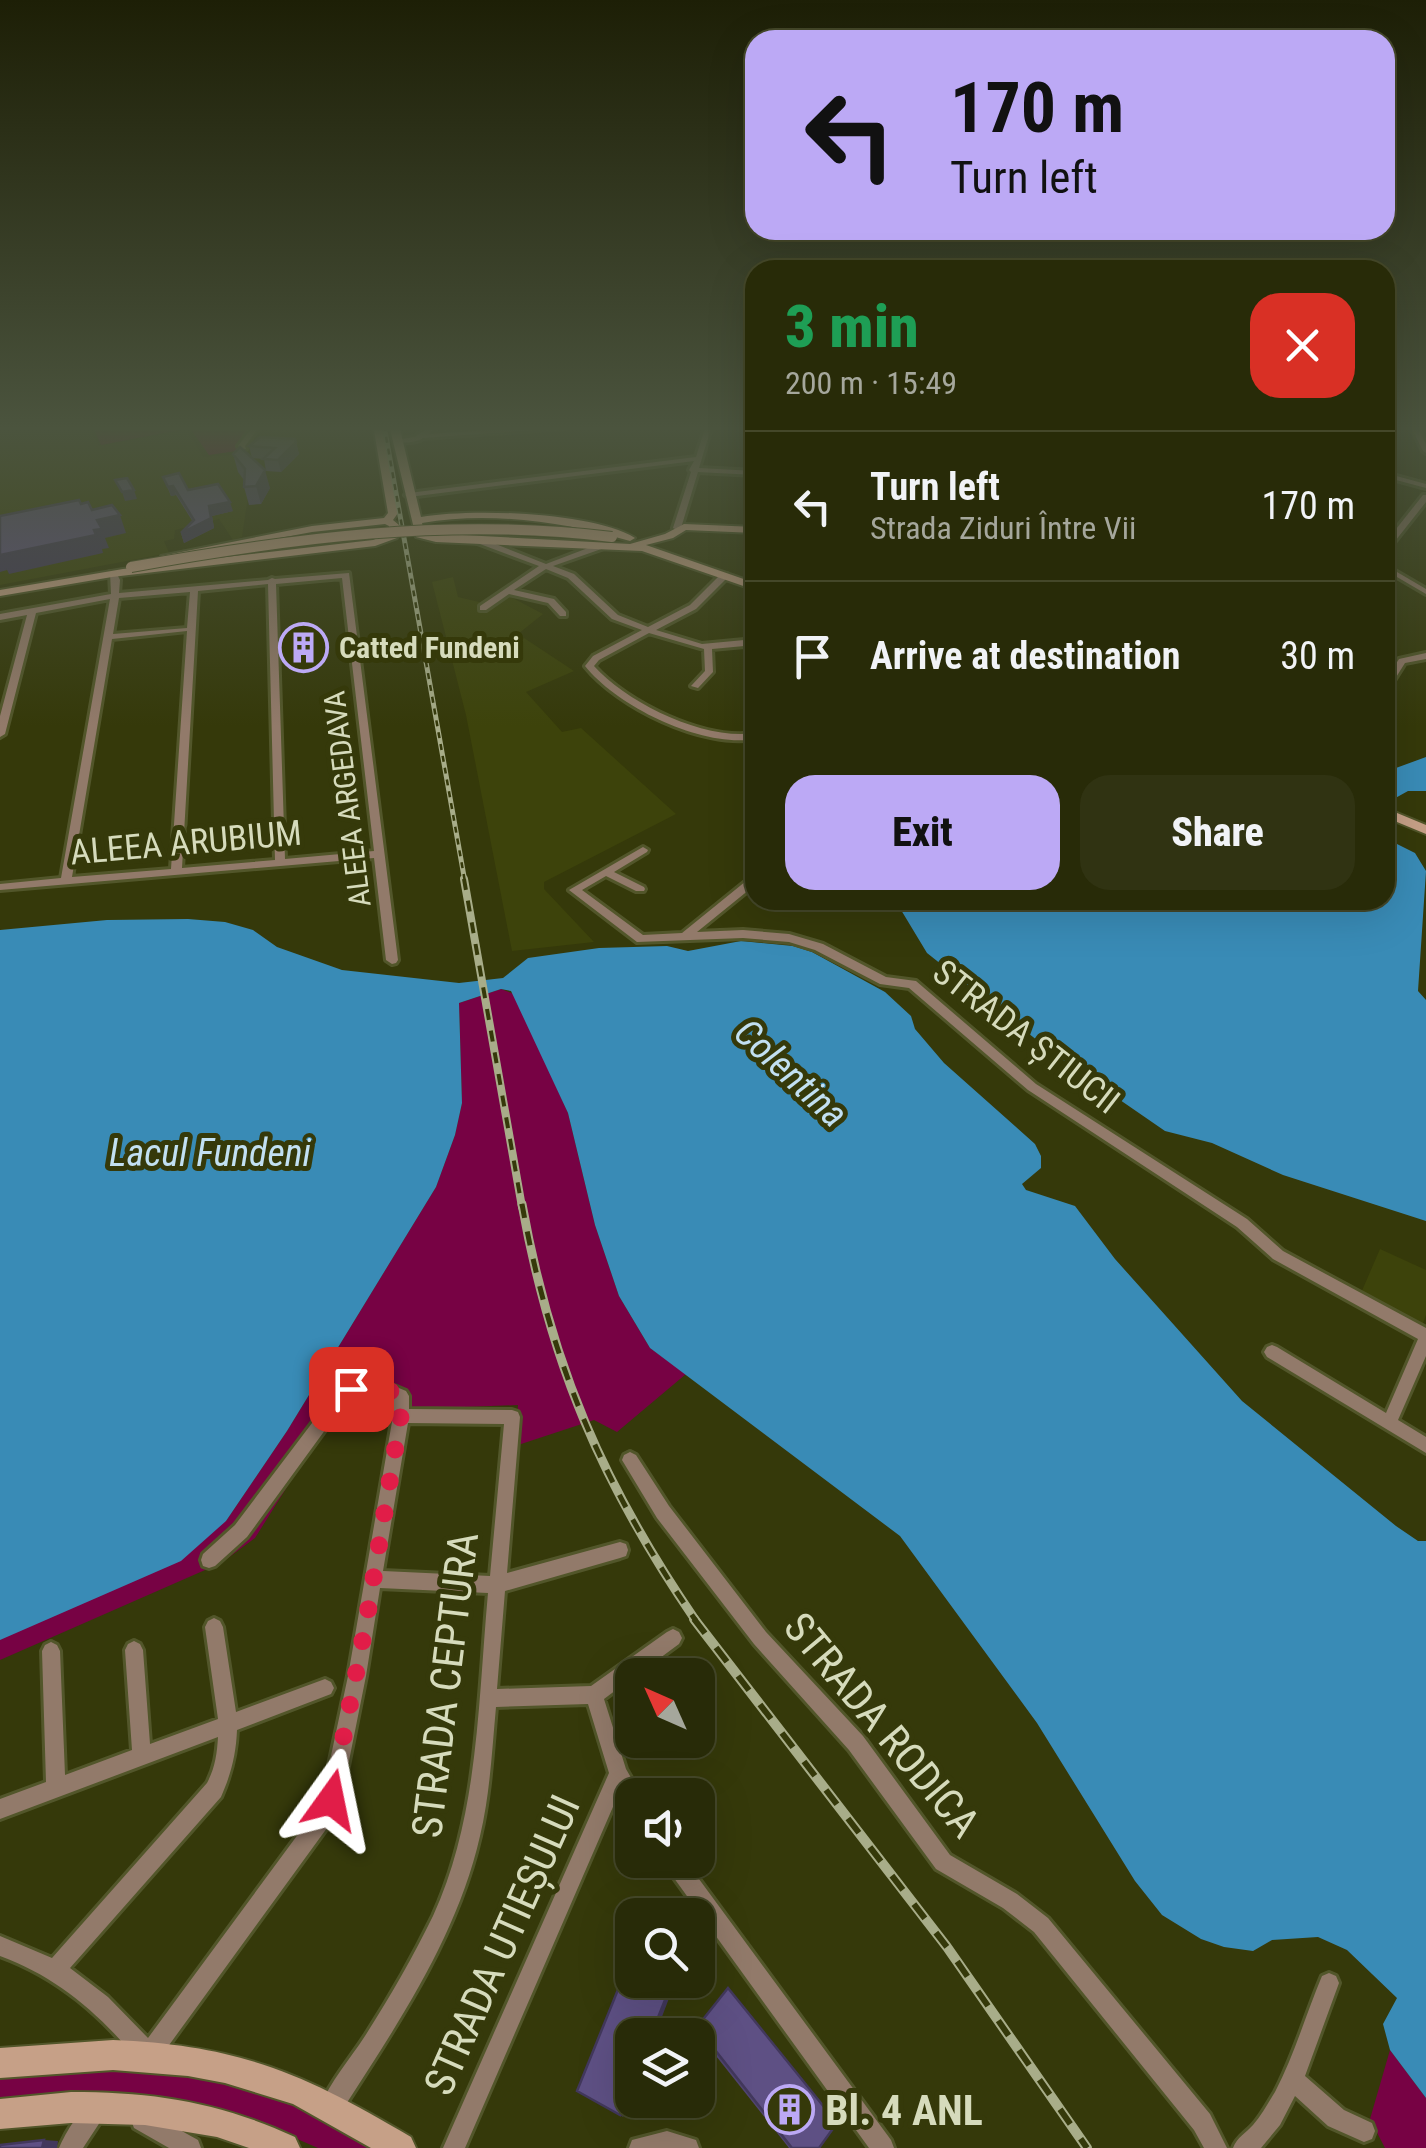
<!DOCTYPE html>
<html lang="en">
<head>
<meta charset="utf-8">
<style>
  :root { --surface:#282b08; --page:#303312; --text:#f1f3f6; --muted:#a5a79c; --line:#444729; --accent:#bca9f5 }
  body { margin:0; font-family:"Roboto Condensed",sans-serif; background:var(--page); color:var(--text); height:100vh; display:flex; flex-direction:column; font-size:38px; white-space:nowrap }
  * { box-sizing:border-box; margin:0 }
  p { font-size:32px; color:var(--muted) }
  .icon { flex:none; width:55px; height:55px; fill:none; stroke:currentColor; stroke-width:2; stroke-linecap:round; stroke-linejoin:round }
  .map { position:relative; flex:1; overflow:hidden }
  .panel { position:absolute; left:745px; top:260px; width:650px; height:650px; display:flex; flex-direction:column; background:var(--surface); border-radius:30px; box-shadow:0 10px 40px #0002,0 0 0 2px var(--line) }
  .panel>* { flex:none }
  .guide { position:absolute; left:745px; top:30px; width:650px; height:210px; border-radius:30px; box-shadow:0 10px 40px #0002,0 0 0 2px var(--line); background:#bca9f5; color:#111; overflow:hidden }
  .needle { width:65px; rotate:315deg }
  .controls { position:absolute; left:615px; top:1658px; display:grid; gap:20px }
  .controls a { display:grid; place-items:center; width:100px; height:100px; border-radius:20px; background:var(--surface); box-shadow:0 10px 40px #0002,0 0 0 2px var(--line); font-size:50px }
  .pin { position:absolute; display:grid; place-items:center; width:85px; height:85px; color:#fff; margin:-42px; border-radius:20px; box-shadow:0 5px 15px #0006 }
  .me { position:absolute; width:110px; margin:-55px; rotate:12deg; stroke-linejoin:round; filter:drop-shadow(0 0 8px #0008) }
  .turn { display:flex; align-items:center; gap:35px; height:210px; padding:0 40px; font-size:45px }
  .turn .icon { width:130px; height:130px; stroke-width:2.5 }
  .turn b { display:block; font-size:70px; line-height:85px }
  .round { display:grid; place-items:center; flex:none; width:105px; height:105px; border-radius:30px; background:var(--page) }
  .summary { display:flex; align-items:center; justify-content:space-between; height:170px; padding:0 40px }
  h1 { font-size:60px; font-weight:800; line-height:75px; color:#1e9e55 }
  .button { display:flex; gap:20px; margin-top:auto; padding:20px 40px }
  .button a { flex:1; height:115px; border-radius:30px; background:var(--accent); color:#111; font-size:40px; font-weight:800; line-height:115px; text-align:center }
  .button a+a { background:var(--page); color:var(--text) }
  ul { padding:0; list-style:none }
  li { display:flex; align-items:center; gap:30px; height:150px; padding:0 40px; border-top:2px solid var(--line) }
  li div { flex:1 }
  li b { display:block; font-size:38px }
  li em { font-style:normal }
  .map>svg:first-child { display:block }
  .built { fill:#3d430b }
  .green { fill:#770244 }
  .water { fill:#398bb6 }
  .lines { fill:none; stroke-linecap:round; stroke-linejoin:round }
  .street-casing { stroke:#52562a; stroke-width:6 }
  .secondary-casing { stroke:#52562a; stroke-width:4 }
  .street { fill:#927a6a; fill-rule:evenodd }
  .secondary { fill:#c6a087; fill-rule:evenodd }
  .rail-far3-casing { stroke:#a8ad89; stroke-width:5 }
  .rail-far2-casing { stroke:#a8ad89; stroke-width:8 }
  .rail-far1-casing { stroke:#a8ad89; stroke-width:9 }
  .rail-casing { stroke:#a8ad89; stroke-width:10 }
  .rail-far3 { stroke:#35390a; stroke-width:2.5; stroke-dasharray:6; stroke-linecap:butt }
  .rail-far2 { stroke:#35390a; stroke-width:4; stroke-dasharray:11; stroke-linecap:butt }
  .rail-far1 { stroke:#35390a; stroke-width:5; stroke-dasharray:14; stroke-linecap:butt }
  .rail { stroke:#35390a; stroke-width:6; stroke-dasharray:18; stroke-linecap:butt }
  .secondary-bridge-casing { stroke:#52562a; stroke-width:12; stroke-linecap:butt }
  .secondary-bridge { stroke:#c6a087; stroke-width:10 }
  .wall { fill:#514572 }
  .shaded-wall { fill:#42385c }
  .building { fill:#5e5084; stroke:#42385c; stroke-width:2.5 }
  .route { stroke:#e11d48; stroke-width:18; stroke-dasharray:0 32.4 }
  .labels { text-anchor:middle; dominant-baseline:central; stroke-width:10; stroke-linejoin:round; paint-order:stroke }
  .far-poi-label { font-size:30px; font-weight:bold; fill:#d6dbbc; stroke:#35390a; text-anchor:start }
  .far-street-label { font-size:30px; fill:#d6dbbc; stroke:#35390a }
  .street-label { font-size:35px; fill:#d6dbbc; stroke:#35390a }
  .water-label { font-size:38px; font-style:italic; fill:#c2e0f2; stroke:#35390a }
  .near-street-label { font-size:42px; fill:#d6dbbc; stroke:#35390a }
  .near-poi-label { font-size:42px; font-weight:bold; fill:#d6dbbc; stroke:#35390a; text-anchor:start }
</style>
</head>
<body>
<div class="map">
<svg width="1426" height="2148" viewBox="0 0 1426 2148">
  <rect width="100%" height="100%" fill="#35390a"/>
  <!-- built -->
  <path class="built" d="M0 425H88L99 446 187 430 203 457 243 454 269 483 249 490 242 537 233 540 219 519 175 530 174 539 164 541 169 553 0 585Z
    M453 577 458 597 492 605 507 595 543 614 518 634 574 671 526 692 562 732 581 728 676 814 544 882V889L594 942 512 951 466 715 432 582Z
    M1380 1249 1426 1270V1315L1422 1326 1361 1293Z"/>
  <!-- green -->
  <path class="green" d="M92 425H255L236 451 209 455 190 428 101 445Z
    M501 989 514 994 568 1113 595 1225 619 1296 650 1348 686 1374 617 1432 594 1420 515 1446 518 1405 413 1409 383 1396 342 1399 255 1538 221 1563 0 1660V1638L226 1521 287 1431 436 1187 455 1135 462 1103 459 1003Z
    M1390 2050 1426 2098V2148H1385L1370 2119Z
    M80 2069C150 2070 222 2074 287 2103 315 2115 342 2133 370 2148H318L251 2119 205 2106 0 2101V2078Z"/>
  <!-- water -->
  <path class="water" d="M1426 757V791H1408L1390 801 1385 798V772Z
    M1385 838 1415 853 1426 871 1418 991 1426 1000V1221L1283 1175 1212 1143 1165 1131 1062 1060 927 953 895 900H1385Z
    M188 919 225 922 253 930 277 947 342 970 459 983 503 978 528 958 599 948 667 946 688 951 741 941 793 946 812 952 885 992 911 1016 915 1029 944 1063 1035 1144 1041 1156V1168L1022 1184 1026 1190 1075 1206 1115 1259 1242 1401 1396 1526 1418 1541H1426V2098L1390 2050 1383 2024 1397 1998 1347 1950 1318 1937 1272 1940 1253 1951 1224 1947 1201 1939 1162 1915 1135 1881 1037 1723 900 1536 650 1348 619 1296 595 1225 568 1113 511 991 501 989 459 1003 462 1103 455 1135 436 1187 287 1431 226 1521 181 1561 0 1640V930L107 920Z"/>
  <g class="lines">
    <defs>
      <path id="street" d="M254 425H261L245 446 246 449H242L238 446Z
        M431 425H439L429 434 564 425H605L423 438C416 443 400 444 394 440L415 437Z
        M706 425H712L699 468 755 471V475L698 472 681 528 677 530 673 528 691 472 689 470 694 461 409 497 405 495 409 493 696 457Z
        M1410 425H1416L1426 444V453L1423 451Z
        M1385 473 1426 484V488L1385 477Z
        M1423 495H1426V502L1388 550H1385V543Z
        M472 537H478L546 564 601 543H607V547L553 566 574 574 618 615 648 627 690 605 721 574H727V578L696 609 656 630 702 644 755 639V645L712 649 713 672 698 688 691 686 705 671 704 649 649 633 599 660 594 666C627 703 705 741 755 733V739C702 748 618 707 585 666L593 656 642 630 612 619 568 578 546 569 514 590 554 599 566 612V616H560L548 603 509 594 486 610H480V606L539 566 472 541Z
        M1385 565 1426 589V594L1385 570Z
        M110 572H116L120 580 119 593 268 580 272 578 275 579 349 573 398 960 396 963 392 964 386 960 374 858 0 890V884L61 878 110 599 36 613 5 734 0 737V716L27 615 0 620V614L111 594ZM342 578 374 851 285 859 276 584ZM268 584 275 860 182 868 198 591ZM190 592 187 628 113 634 119 598ZM187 631 171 869 72 877 112 639Z
        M1426 653V659L1405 663 1388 690 1385 691V681L1399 659Z
        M643 847 648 850 647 852 614 872 644 887 645 889 644 891H636L606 876 582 890 643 935 682 933 751 877 755 876V885L697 932 743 930 789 934 823 944 886 977 916 981 1036 1084 1247 1219 1283 1251 1426 1328V1356L1398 1420 1426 1437V1453L1267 1357 1264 1352 1267 1347 1272 1345 1277 1347 1386 1413 1418 1339 1273 1259 1237 1227 1028 1090 909 988 880 984 815 950 789 942 743 938 637 942 569 890Z
        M372 1381 387 1383 406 1391 409 1396V1409L512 1410 518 1412 520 1417 507 1573 620 1542 626 1544 628 1550 626 1556 620 1558 505 1591 497 1689 591 1686 667 1632 673 1629 679 1632 682 1638 679 1644 637 1675H632V1678L604 1699 626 1769 641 1795H632V1807L625 1804 619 1793 465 2148H443L609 1773 588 1704 496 1707C492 1750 490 1794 480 1836 457 1938 395 2028 339 2115L331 2118 323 2115 320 2107C330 2082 350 2059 365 2036 390 1997 413 1957 433 1916 479 1816 478 1701 488 1593L380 1588 366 1676 341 1801 327 1828 156 2063 148 2066 140 2063C102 2016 58 1977 0 1956V1936L52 1958 207 1783C215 1768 217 1754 218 1737L0 1819V1799L46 1782 42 1651 45 1645 51 1642 57 1645 60 1651 65 1775 132 1750 125 1650 128 1644 134 1641 140 1644 143 1650 150 1744 218 1719 205 1627 208 1621 214 1618 220 1621 223 1627 236 1712 325 1679 331 1682 334 1688 331 1694 237 1730C236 1755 231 1774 221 1797L70 1968 108 1997 148 2038 313 1814 322 1798 348 1676 393 1416V1400C379 1393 362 1393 347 1400L247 1537 215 1566 209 1568 203 1566 201 1560 203 1554 235 1525 337 1390 356 1382ZM408 1423 504 1424 490 1576 383 1571Z
        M630 1452 636 1455 669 1506 766 1632 863 1736 950 1855 1017 1894 1048 1918 1210 2114 1227 2148H1204L1194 2130 1034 1932 1003 1908 936 1869 849 1750 754 1644 657 1518 622 1460 624 1455Z
        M663 1860H685L891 2140 894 2148H869L666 1867Z
        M1329 1973 1336 1976 1339 1983 1305 2076 1344 2110 1372 2123 1375 2131 1372 2139 1364 2142 1328 2126 1295 2096 1280 2125 1261 2148H1233C1237 2137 1246 2133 1253 2125 1262 2115 1268 2103 1275 2092 1294 2056 1306 2014 1322 1976Z
        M97 2099 105 2102 108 2110 83 2148H59C66 2132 81 2106 97 2099Z
        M142 2109 198 2140 201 2148H169L134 2128 131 2120 134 2112Z
        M667 2131 696 2140 699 2148H629L632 2140Z"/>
      <path id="secondary" d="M373 425H383L398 513 393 520 399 525 397 538 375 546 112 577 0 596V590L123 569 373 540 388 534 389 526 385 524 312 532 166 559 161 556 312 526 384 518 388 513Z
        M389 425H399L421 517C471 508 593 512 635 538L630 541C565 522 490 511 422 523L425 533 630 544 665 534 684 524 755 527V533L686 530 673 538 646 545 755 583V590L642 551 436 542 416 537Z
        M1385 808 1426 825V834L1385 817Z
        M113 2040C239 2045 305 2074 411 2137L416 2148H371L293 2104 225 2083 188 2076 113 2070 0 2078V2048Z
        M71 2092C154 2092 219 2102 295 2137L300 2148H249L217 2137 145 2125 71 2123 0 2129V2099Z"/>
    </defs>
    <!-- street casing -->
    <use href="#street" class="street-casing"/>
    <!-- secondary casing -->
    <use href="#secondary" class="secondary-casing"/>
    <!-- street -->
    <use href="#street" class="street"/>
    <!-- secondary -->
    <use href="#secondary" class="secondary"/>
    <defs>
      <path id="rail-far3" d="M384 425 465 882"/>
      <path id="rail-far2" d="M464 879 522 1207"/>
      <path id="rail-far1" d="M522 1204C551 1366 603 1485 696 1621"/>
      <path id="rail" d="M694 1619 947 1947 1087 2148"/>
    </defs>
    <!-- rail-far3 casing -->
    <use href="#rail-far3" class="rail-far3-casing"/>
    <!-- rail-far2 casing -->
    <use href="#rail-far2" class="rail-far2-casing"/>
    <!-- rail-far1 casing -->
    <use href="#rail-far1" class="rail-far1-casing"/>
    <!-- rail casing -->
    <use href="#rail" class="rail-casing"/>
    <!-- rail-far3 -->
    <use href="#rail-far3" class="rail-far3"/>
    <!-- rail-far2 -->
    <use href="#rail-far2" class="rail-far2"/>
    <!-- rail-far1 -->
    <use href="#rail-far1" class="rail-far1"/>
    <!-- rail -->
    <use href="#rail" class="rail"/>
    <defs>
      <path id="secondary-bridge" d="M131 567C292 538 449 517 612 537"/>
    </defs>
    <!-- secondary-bridge casing -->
    <use href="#secondary-bridge" class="secondary-bridge-casing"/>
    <!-- secondary-bridge -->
    <use href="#secondary-bridge" class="secondary-bridge"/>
  </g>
  <!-- wall -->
  <path class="wall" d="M296 442 299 454 281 472 266 471 264 459 252 458 249 446Z
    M233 454 270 488 261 504 249 505 244 487V480L238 472Z
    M163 477 188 490 233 511 212 516 214 528 184 543 181 533 193 522 176 495 171 496Z
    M697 2027 819 2148H789L697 2032Z"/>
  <!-- shaded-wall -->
  <path class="shaded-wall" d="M296 442 299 454 281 472 278 460Z
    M265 470 270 488 261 504 256 486Z
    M173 486 176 495 171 496 168 487Z
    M134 490 137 499 125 501 122 492Z
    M230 502 233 511 212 516 214 528 184 543 181 533 209 506Z
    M120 515 126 533 105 538 109 548 102 549 103 553 9 574 0 555 94 530 97 520Z
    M0 554 7 570 0 572Z
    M309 629 313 657 296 659 293 649Z
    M673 1980H676L655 2035H651Z
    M632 2083V2093L623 2117 620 2115Z
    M44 2140 58 2141 57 2148H42Z"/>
  <!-- building -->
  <path class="building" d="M260 437 295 439 296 442 278 460 263 459 275 448 249 446Z
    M240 447 265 470 256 486 244 487 245 469 233 454Z
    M179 473 188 490 218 484 230 502 209 506 211 518 181 533 194 520 173 486 168 487 163 477Z
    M127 478 134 490 122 492 115 480Z
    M79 500 81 504 88 502 92 510 112 505 120 515 97 520 102 529 94 530 96 535 0 555V516Z
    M309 629 310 647 293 649V631Z
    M632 1955V1980H673L651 2035H632V2083L620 2115 577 2091Z
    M728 1988 837 2123 819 2148H792L697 2027Z
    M44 2140 42 2148H0V2145Z"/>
  <!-- sky -->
  <linearGradient id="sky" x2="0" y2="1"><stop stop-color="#1d1f06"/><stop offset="0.59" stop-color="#4b543e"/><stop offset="1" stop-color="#4b543e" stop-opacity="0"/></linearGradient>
  <rect width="1426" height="726" fill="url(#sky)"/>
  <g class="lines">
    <!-- route -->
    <path class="route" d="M331 1800 366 1623 403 1402 389 1390 351 1389"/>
  </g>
  <!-- icons -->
  <defs>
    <symbol id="building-ring" viewBox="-11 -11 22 22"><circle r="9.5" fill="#35390a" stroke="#bca9f5" stroke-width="1.5"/><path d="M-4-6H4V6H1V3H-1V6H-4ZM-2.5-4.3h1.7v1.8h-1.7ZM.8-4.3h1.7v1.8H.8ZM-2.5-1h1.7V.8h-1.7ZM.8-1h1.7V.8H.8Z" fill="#bca9f5"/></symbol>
  </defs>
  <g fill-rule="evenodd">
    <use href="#building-ring" x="276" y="620" width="55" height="55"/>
    <use href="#building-ring" x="762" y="2082" width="55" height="55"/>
  </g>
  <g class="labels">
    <!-- far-poi labels -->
    <g class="far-poi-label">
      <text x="339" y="647">Catted Fundeni</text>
    </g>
    <!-- far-street labels -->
    <g class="far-street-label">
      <text transform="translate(347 799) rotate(-97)">ALEEA ARGEDAVA</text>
    </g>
    <!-- street labels -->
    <g class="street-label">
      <text transform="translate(186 843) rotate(-5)">ALEEA ARUBIUM</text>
      <text transform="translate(1026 1037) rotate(38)">STRADA ȘTIUCII</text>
    </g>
    <!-- water labels -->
    <g class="water-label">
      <text transform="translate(791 1073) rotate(43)">Colentina</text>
      <text x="210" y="1153">Lacul Fundeni</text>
    </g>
    <!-- near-street labels -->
    <g class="near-street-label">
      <text transform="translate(445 1685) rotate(-83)">STRADA CEPTURA</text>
      <text transform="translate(882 1725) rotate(50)">STRADA RODICA</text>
      <text transform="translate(502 1945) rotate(-66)">STRADA UTIEȘULUI</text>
    </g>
    <!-- near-poi labels -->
    <g class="near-poi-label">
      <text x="825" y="2110">Bl. 4 ANL</text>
    </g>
  </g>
</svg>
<div class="controls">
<a><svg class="needle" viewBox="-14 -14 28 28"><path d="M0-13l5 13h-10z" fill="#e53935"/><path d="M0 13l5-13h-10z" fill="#a5a79c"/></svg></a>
<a><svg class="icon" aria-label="sound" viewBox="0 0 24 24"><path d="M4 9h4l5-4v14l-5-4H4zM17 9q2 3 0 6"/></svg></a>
<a><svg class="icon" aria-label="search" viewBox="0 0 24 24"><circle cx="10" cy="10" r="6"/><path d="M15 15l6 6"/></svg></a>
<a><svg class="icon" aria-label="layers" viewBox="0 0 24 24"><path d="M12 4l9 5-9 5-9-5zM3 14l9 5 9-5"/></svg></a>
</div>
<div class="pin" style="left:351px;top:1389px;background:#d93025"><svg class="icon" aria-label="arrive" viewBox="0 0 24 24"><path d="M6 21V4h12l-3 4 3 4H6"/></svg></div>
<svg class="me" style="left:331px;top:1800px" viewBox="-20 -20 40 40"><path d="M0-17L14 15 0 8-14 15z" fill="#e11d48" stroke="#fff" stroke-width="4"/></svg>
<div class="guide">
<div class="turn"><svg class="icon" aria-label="left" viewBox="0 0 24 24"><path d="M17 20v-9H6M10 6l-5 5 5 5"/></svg><div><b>170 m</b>Turn left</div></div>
</div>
<section class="panel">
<div class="summary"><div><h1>3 min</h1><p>200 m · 15:49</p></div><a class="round" style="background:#d93025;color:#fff"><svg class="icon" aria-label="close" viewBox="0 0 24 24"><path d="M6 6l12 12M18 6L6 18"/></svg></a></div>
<ul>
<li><svg class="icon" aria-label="left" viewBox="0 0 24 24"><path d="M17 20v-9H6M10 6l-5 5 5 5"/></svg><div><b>Turn left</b><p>Strada Ziduri Între Vii</p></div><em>170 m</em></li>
<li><svg class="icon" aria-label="arrive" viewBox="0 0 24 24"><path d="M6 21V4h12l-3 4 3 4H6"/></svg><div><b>Arrive at destination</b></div><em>30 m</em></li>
</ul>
<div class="button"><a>Exit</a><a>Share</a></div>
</section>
</div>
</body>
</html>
